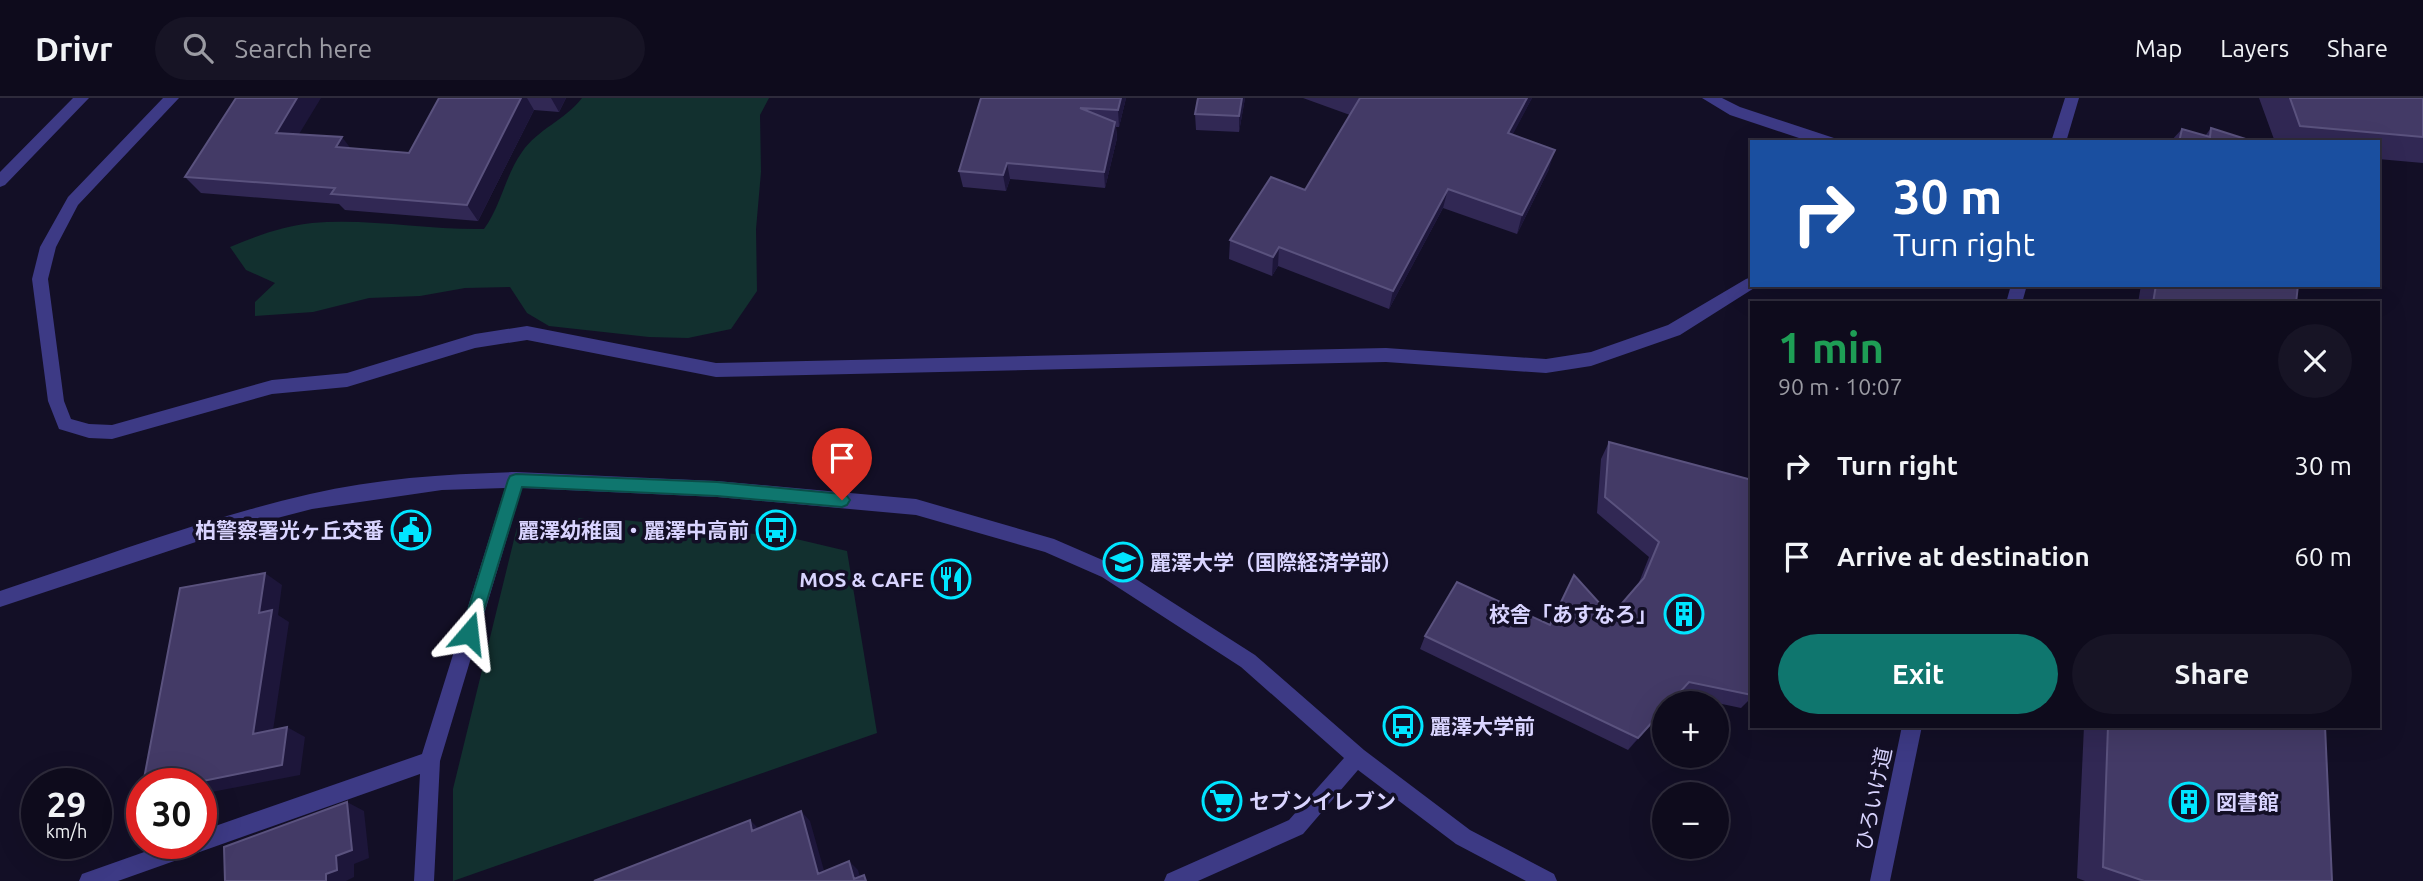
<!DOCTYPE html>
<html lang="en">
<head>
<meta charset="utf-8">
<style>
  :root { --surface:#0e0b1c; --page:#171425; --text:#f1f3f6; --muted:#9b9ba3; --line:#2e2b3b; --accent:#0f766e }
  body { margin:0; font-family:Ubuntu,"Noto Sans JP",sans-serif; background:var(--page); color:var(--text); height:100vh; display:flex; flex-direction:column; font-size:26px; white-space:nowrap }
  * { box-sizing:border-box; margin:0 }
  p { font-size:23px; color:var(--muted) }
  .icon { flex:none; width:38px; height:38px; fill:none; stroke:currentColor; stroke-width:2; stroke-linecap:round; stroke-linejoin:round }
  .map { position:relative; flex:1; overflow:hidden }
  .details { position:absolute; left:1750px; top:203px; width:630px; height:427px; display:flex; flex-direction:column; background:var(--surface); border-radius:0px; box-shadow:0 7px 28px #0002,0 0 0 2px var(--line) }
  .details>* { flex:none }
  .guide { position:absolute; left:1750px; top:42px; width:630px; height:147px; border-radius:0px; box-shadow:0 7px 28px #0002,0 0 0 2px var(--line); background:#1a4fa0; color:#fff; overflow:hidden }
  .controls { position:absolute; left:1652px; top:593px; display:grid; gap:14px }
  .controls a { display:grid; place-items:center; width:77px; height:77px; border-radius:50%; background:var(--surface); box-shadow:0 7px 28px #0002,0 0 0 2px var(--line); font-size:35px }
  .speed { position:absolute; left:21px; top:670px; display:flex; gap:14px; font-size:35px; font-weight:700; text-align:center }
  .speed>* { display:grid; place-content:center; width:91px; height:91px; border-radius:50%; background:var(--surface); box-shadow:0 7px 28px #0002,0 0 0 2px var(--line); line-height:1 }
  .speed small { font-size:18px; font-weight:400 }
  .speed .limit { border:10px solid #d22; background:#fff; color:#111 }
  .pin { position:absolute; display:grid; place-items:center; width:60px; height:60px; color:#fff; margin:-72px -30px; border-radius:50% 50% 50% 0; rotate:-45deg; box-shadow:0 0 7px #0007 }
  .pin .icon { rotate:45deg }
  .me { position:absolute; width:77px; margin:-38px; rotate:17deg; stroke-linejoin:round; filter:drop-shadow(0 0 5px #0008) }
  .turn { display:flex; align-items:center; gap:24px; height:147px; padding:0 28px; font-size:32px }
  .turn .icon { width:91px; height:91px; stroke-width:2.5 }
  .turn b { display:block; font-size:49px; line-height:60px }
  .round { display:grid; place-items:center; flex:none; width:74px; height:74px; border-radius:37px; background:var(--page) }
  .overview { display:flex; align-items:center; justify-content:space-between; height:119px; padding:0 28px }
  h1 { font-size:42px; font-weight:700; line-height:52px; color:#1e9e55 }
  .button { display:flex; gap:14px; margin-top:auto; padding:14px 28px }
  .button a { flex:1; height:80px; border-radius:42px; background:var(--accent); color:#fff; font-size:28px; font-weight:700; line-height:80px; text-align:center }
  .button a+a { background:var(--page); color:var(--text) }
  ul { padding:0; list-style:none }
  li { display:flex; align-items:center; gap:21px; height:91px; padding:0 28px }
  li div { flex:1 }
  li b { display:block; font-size:26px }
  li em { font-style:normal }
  header { display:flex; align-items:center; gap:42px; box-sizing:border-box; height:98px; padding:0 35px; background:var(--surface); border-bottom:2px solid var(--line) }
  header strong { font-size:33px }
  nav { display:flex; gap:38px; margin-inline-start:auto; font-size:24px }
  .search { width:490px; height:63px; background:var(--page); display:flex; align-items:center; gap:18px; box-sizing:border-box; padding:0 24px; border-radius:38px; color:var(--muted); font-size:26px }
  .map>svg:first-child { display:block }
  .green { fill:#12302f }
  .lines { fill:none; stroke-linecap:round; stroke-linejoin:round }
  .minor { fill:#3d3a85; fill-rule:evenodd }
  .wall { fill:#312854 }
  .shaded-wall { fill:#1d163a }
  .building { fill:#433a66; stroke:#5a527e; stroke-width:2 }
  .route { fill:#0f766e; stroke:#0a4d48; stroke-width:2 }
  .labels { text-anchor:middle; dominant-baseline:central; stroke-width:7; stroke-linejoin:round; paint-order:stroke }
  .poi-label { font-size:21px; font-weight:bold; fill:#d9d4ff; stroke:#130f26; text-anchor:end }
  .street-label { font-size:21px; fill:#d9d4ff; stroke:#130f26 }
</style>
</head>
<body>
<header>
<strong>Drivr</strong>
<div class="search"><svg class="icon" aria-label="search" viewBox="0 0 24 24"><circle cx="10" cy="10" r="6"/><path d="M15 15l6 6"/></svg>Search here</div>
<nav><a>Map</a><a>Layers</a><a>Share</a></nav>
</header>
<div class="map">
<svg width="2423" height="783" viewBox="0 0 2423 783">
  <rect width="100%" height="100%" fill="#130f26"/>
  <!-- green -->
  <path class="green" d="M582 0H769L760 17 761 74 756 131 757 193 731 231 688 240 649 239 549 228 527 215 510 189 465 190 420 198 369 200 313 214 255 218V204L275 185 246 172 230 149C256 138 283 128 312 125 369 120 426 132 484 131 501 108 505 78 522 54 538 31 565 22 582 0Z
    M605 420 792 440 847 453 877 635 453 783V691L519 421Z"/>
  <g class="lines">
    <!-- minor -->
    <path class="minor" d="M73 0H89L5 87 0 89V74Z
      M163 0H179L78 107 56 149 48 181 64 303 71 321 89 326 112 327 272 282 347 275 475 236 527 228 716 265 1386 250 1546 261 1591 254 1668 227 1746 181 1752 179V187H1759L1680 237 1591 268 1546 275 1386 264 716 279 527 242 475 250 347 289 272 296 112 341 89 340 59 331 48 303 32 181 40 149 68 99Z
      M1702 0H1722L1740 9 1834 40 1836 44H1811L1730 17Z
      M2065 0H2079L2066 44H2051Z
      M2011 187H2027L2022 205H2006Z
      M516 374 717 383 916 401 1054 441 1114 467 1255 557 1364 652 1470 732 1554 776 1557 783H1526L1456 746 1358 672 1303 736 1198 783H1164L1167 776 1289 722 1344 660 1241 569 1102 479 1045 454 916 417 717 399 522 390 440 663 434 783H414L420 676 118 783H79L82 776 167 746H201V733L422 656 505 390 442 392 312 411 235 431 0 509V493C103 459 205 420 310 396 378 380 447 376 516 374Z
      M1902 628H1922L1890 783H1870Z"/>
  </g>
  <!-- wall -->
  <path class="wall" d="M439 0H566L559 14 534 12 478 123 345 112 339 106 201 95 185 79 299 36 350 50 409 55Z
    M981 0H1126L1119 29H1116L1117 40 1105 90 1010 81 1006 93 963 89 959 73Z
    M1198 0H1245L1239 34 1196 32 1195 16Z
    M1303 0H1532L1512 37 1549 71 1517 136 1443 110 1389 211 1278 168 1272 178 1229 161 1230 142 1305 92 1350 17Z
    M2259 0H2423V65L2378 61V44H2275Z
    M2211 30 2255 44H2170L2182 31 2205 38Z
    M2141 187H2298L2296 205H2138Z
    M1609 344 1752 382V599L1741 610 1679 597 1664 606V612L1628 652 1420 551 1425 538 1550 527 1574 477 1611 518 1638 487 1649 459 1597 415 1601 361Z
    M2084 628H2325L2332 783H2085L2077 780Z"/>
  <!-- shaded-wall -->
  <path class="shaded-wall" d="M297 0H321L290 51 276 35Z
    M521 0H527L534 12 478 123 467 107Z
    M551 0H566L559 14Z
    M1121 0H1126L1119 29 1118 12Z
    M1242 0H1245L1239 34V18Z
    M1527 0H1532L1503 55 1508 35Z
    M1115 24 1117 40 1105 90 1104 74Z
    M342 39 355 56 336 49Z
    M1555 52 1549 71 1517 136 1522 117Z
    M1007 65 1010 81 1006 93 1003 77Z
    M1448 91 1443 110 1389 211 1393 193Z
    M1279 149 1278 168 1272 178 1273 159Z
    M265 475 282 487 278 517 289 524 271 646 253 636 259 515Z
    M1664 611V612L1628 652 1638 640Z
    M287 629 305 639 300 677 201 696V686H188Z
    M347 704 364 713 369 760 354 766V779L346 783H326V776Z
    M801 713 810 723 827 783 818 776Z
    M750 722 760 732 752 733Z
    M849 763 858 772 861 783 854 781Z"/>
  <!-- building -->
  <path class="building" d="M236 0H297L276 35 342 39 336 49 409 55 439 0H521L467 107 331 96 335 90 185 79Z
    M981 0H1121L1118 12 1080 10 1115 24 1104 74 1007 65 1003 77 959 73Z
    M1198 0H1242L1239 18 1195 16Z
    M1360 0H1527L1508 35 1555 52 1522 117 1448 91 1393 193 1279 149 1273 159 1230 142 1271 79 1305 92Z
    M2290 0H2423V39L2300 28Z
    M2211 30 2255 44H2179L2182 31 2210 39Z
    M2156 187H2298L2296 205H2153Z
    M1609 344 1752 382V597L1689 584 1669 606H1664V611L1638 640 1425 538 1457 484 1550 527 1574 477 1611 518 1644 480 1659 444 1605 399Z
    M265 475 259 515 272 512 253 636 287 629 282 667 188 686H143L180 490Z
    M2108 628H2325L2332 783H2144L2103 769Z
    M347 704 352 752 336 758 337 772 326 776V783H225L224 749Z
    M801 713 818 776 849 763 854 781 864 777 866 783H594L750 722 752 733Z"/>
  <!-- route -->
  <path class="route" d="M516 376 717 384 842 396 847 398 850 402 847 407 842 409 717 398 522 389 477 535 475 541 469 543 463 541 461 535 508 382 510 378Z"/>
  <!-- icons -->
  <defs>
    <symbol id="civic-ring" viewBox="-11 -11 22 22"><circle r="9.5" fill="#130f26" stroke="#00e5ff" stroke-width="1.5"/><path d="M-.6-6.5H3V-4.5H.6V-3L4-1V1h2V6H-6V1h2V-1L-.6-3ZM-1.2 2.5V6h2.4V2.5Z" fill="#00e5ff"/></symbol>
    <symbol id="bus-ring" viewBox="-11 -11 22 22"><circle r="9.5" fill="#130f26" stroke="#00e5ff" stroke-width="1.5"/><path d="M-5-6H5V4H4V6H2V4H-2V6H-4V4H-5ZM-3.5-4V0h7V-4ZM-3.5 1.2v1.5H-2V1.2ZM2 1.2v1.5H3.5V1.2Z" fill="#00e5ff"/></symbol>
    <symbol id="university-ring" viewBox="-11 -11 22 22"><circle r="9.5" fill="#130f26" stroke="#00e5ff" stroke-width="1.5"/><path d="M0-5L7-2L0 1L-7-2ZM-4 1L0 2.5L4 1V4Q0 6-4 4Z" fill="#00e5ff"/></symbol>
    <symbol id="restaurant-ring" viewBox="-11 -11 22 22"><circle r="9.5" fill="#130f26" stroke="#00e5ff" stroke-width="1.5"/><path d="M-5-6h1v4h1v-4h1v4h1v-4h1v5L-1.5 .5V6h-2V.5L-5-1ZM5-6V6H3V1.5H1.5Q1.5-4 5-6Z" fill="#00e5ff"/></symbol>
    <symbol id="building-ring" viewBox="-11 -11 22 22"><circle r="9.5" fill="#130f26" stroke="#00e5ff" stroke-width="1.5"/><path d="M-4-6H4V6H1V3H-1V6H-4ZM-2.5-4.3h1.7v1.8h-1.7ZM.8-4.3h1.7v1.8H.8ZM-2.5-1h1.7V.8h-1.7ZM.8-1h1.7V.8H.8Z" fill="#00e5ff"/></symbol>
    <symbol id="supermarket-ring" viewBox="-11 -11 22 22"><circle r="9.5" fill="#130f26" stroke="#00e5ff" stroke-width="1.5"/><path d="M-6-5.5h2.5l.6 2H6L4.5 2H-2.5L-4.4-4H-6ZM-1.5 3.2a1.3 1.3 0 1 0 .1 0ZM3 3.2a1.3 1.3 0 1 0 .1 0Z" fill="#00e5ff"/></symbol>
  </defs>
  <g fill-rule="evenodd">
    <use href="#civic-ring" x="389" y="410" width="44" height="44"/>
    <use href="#bus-ring" x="754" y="410" width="44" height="44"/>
    <use href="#university-ring" x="1101" y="442" width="44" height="44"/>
    <use href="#restaurant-ring" x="929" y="459" width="44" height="44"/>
    <use href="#building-ring" x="1662" y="494" width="44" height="44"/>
    <use href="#bus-ring" x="1381" y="606" width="44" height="44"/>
    <use href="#supermarket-ring" x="1200" y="681" width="44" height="44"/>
    <use href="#building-ring" x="2167" y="682" width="44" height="44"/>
  </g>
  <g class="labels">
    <!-- poi labels -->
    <g class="poi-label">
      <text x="384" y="432">柏警察署光ヶ丘交番</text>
      <text x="749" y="432">麗澤幼稚園・麗澤中高前</text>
      <text x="1150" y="464" text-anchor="start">麗澤大学（国際経済学部）</text>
      <text x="924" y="481">MOS &amp; CAFE</text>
      <text x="1657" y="516">校舎「あすなろ」</text>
      <text x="1430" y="628" text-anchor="start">麗澤大学前</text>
      <text x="1249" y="703" text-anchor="start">セブンイレブン</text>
      <text x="2216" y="704" text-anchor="start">図書館</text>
    </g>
    <!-- street labels -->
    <g class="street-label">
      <text transform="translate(1873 701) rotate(-78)">ひろいけ道</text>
    </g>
  </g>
</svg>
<div class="controls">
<a>+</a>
<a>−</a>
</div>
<div class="speed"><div>29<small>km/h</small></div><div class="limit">30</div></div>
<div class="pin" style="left:842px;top:402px;background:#d93025"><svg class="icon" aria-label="arrive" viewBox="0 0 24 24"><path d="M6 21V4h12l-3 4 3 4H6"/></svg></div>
<svg class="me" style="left:469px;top:535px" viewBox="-20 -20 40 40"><path d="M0-17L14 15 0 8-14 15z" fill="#0f766e" stroke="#fff" stroke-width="4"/></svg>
<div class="guide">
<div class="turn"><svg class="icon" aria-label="right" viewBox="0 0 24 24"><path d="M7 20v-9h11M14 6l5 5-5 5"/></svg><div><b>30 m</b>Turn right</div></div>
</div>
<section class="details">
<div class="overview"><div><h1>1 min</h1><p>90 m · 10:07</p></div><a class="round"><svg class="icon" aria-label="close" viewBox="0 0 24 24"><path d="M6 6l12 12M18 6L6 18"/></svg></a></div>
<ul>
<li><svg class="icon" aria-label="right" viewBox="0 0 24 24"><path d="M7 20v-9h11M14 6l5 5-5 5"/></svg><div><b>Turn right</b></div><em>30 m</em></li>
<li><svg class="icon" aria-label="arrive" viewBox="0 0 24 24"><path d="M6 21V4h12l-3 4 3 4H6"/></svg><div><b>Arrive at destination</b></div><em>60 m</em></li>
</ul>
<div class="button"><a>Exit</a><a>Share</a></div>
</section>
</div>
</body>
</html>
